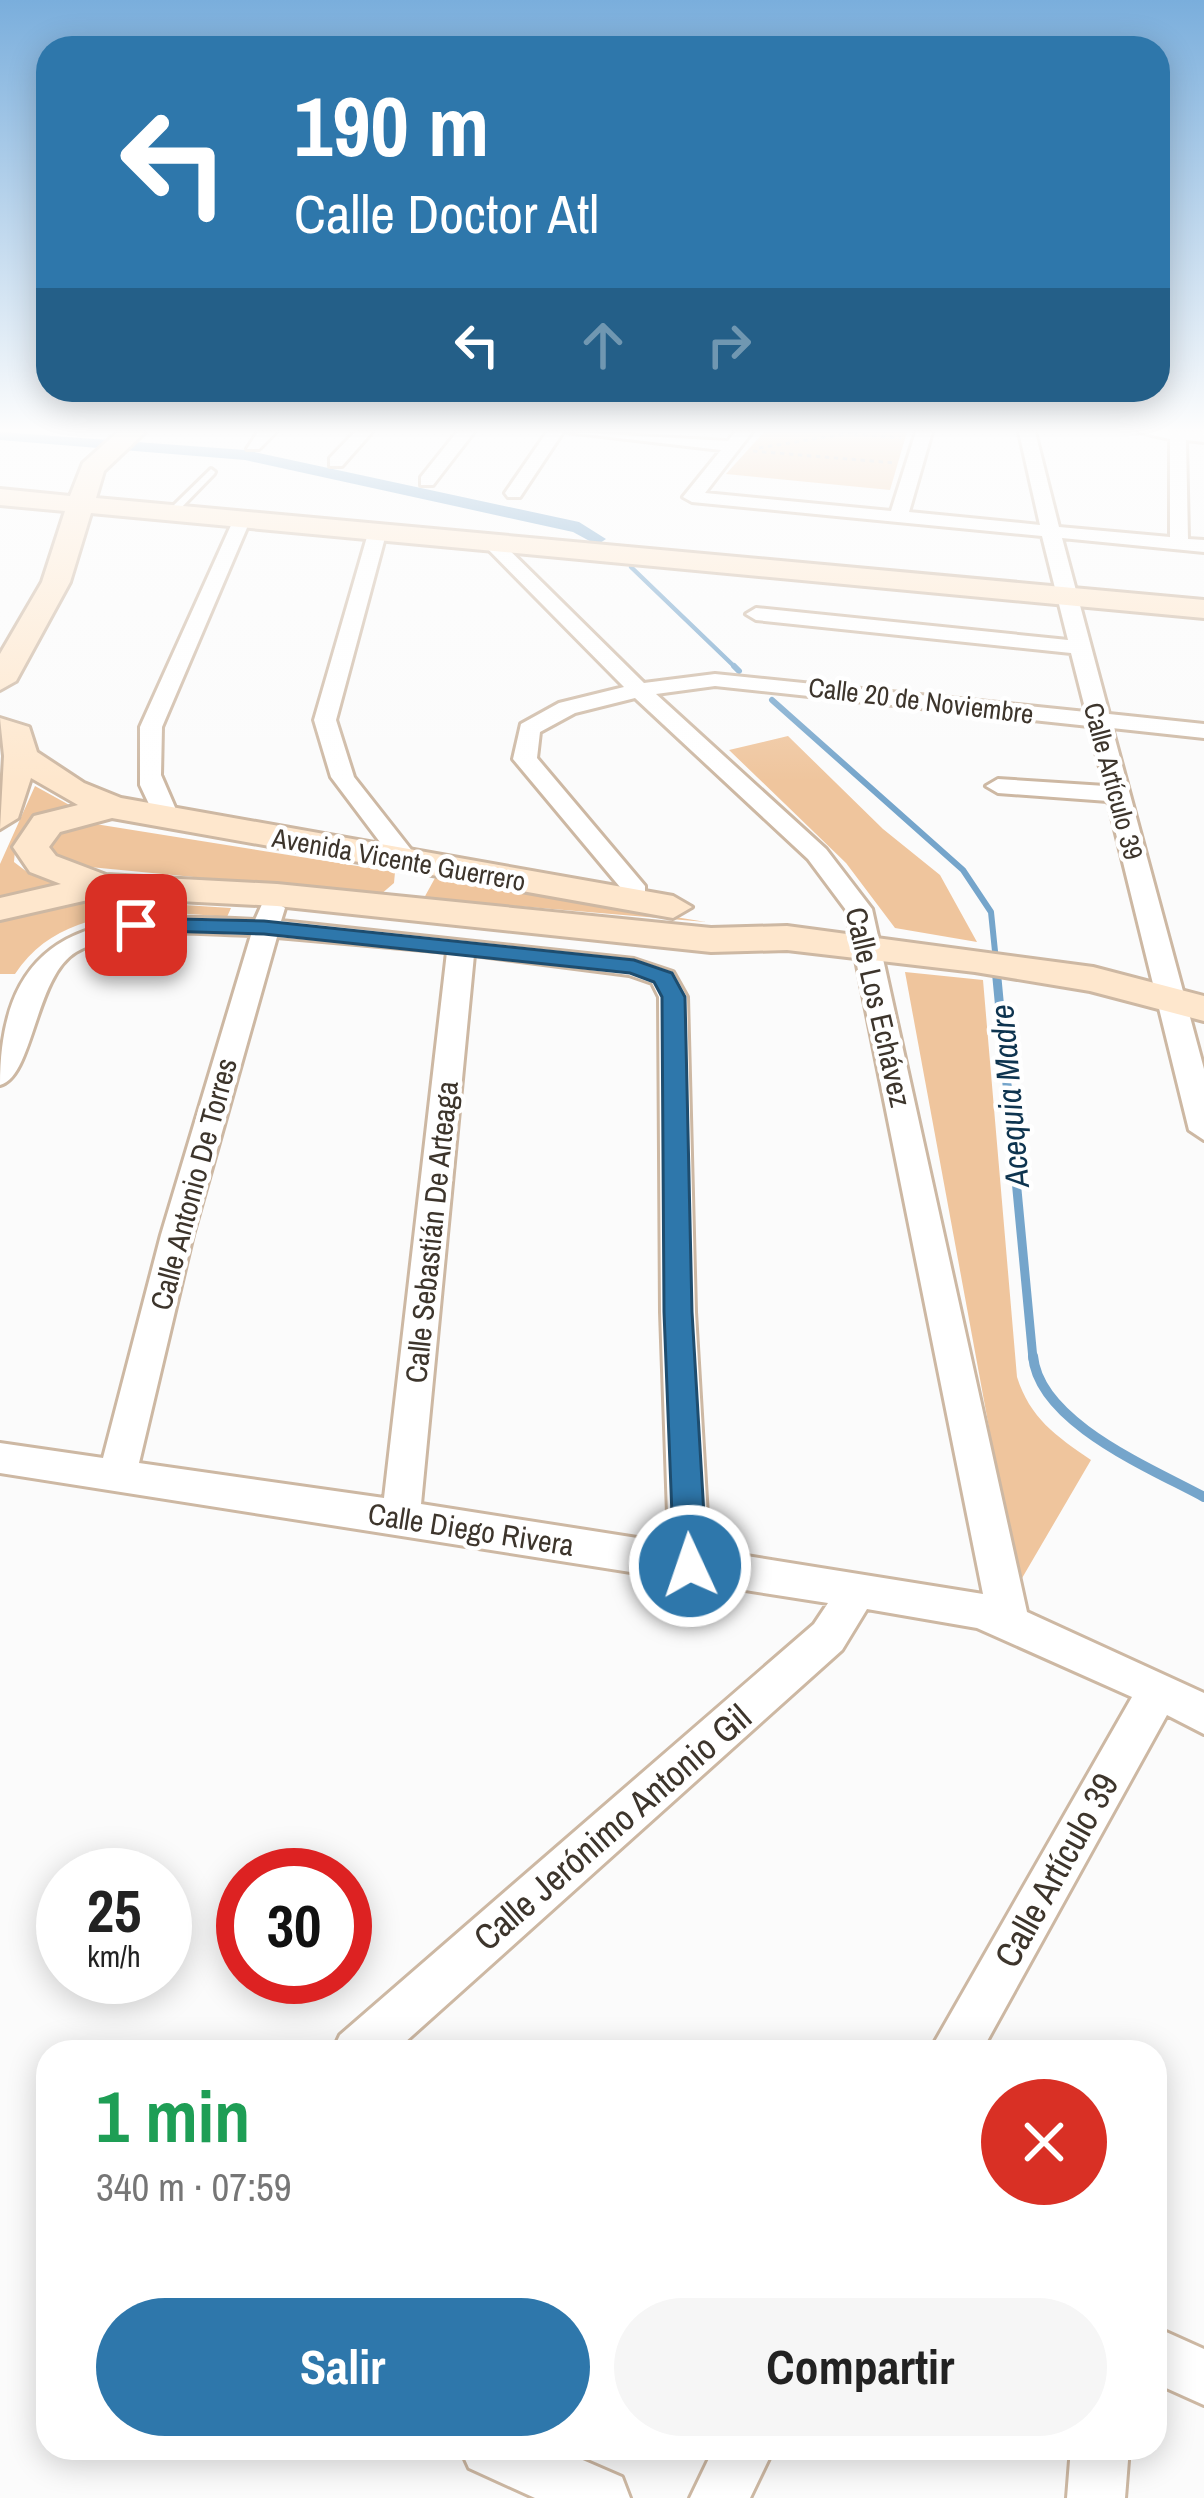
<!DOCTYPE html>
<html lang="es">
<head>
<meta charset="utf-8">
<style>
  :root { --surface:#fff; --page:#f6f6f6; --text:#222; --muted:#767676; --accent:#2e77ab }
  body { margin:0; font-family:"Archivo Narrow",sans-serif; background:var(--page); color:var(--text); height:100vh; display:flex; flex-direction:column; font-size:45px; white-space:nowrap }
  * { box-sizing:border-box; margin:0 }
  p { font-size:39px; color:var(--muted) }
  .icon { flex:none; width:66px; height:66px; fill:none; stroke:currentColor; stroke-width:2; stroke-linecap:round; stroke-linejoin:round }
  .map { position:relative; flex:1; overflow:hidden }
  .side { position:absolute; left:36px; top:2040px; width:1131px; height:420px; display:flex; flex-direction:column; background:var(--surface); border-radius:36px; box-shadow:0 6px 30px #0003 }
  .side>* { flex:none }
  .top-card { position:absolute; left:36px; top:36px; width:1134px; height:366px; border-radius:36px; box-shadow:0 6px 30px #0003; background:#2e77ab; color:#fff; overflow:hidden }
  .speed { position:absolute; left:36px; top:1848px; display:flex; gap:24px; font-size:60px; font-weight:700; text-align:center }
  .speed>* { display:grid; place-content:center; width:156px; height:156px; border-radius:50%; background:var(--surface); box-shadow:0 6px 30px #0003; line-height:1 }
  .speed small { font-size:30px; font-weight:400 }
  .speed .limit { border:18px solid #d22; background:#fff; color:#111 }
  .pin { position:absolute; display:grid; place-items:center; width:102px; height:102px; color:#fff; margin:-51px; border-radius:24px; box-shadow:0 6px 18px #0006 }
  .me { position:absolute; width:132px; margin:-66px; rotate:357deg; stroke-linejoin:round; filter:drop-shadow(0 0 9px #0008) }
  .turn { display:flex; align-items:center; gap:42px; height:252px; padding:0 60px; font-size:54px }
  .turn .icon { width:156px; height:156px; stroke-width:2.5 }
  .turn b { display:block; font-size:84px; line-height:102px }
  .lanes { display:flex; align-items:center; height:114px; padding:0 60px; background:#0003; justify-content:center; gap:60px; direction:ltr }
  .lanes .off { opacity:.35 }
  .round { display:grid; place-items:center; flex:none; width:126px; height:126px; border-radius:63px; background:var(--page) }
  .summary { display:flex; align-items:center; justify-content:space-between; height:204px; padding:0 60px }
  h1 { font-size:72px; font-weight:800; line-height:90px; color:#1e9e55 }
  .cta { display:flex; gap:24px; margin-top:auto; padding:24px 60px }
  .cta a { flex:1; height:138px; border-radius:72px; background:var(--accent); color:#fff; font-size:48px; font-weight:800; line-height:138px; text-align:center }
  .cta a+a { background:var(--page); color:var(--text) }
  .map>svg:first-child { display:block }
  .green { fill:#efc59d }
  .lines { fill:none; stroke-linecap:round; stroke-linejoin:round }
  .stream-far3 { stroke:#75a5cb; stroke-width:4.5 }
  .stream-far2 { stroke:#75a5cb; stroke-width:6 }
  .stream-far1 { stroke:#75a5cb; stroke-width:9 }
  .stream { stroke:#75a5cb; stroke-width:10 }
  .canal { fill:#75a5cb; fill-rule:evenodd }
  .lane-casing { stroke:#cdb8a3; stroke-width:6 }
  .street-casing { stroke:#cdb8a3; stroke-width:6 }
  .secondary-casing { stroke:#cdb8a3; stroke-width:6 }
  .path { stroke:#bab7b4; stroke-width:3; stroke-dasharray:4.5 4.5; stroke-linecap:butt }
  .lane { fill:#fff; fill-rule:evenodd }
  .street { fill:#fff; fill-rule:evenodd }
  .secondary { fill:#fee7cd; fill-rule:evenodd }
  .route { fill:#2e77ab; stroke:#1e4d6f; stroke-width:3 }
  .labels { text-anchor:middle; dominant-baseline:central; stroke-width:9; stroke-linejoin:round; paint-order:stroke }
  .far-street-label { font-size:27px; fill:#3d352c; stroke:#fff }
  .street-label { font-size:30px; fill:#3d352c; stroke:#fff }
  .water-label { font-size:33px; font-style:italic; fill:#0e344f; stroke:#fff }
  .near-street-label { font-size:36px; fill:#3d352c; stroke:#fff }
</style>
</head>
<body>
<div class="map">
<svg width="1204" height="2498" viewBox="0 0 1204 2498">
  <rect width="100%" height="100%" fill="#fbfbfb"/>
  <!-- green -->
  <path class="green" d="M764 432H907L890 490 726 474Z
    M788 736 883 829 940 875 977 942 895 928 846 863 729 750Z
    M35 786 73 807C43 820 16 826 14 862L31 875 59 882 0 898V864Z
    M89 823 395 872 394 883 380 895 69 865 49 857 46 848 63 829Z
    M435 878 706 922 424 898Z
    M90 899 231 908 227 917C152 910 61 904 15 974H0V921Z
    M905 972 983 980 1017 1377C1030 1418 1056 1436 1091 1460L1018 1585Z"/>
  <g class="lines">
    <!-- stream-far3 -->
    <path class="stream-far3" d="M631 567 737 669"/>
    <!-- stream-far2 -->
    <path class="stream-far2" d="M734 666 739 671
      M772 700 963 870 991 912 997 971"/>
    <!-- stream-far1 -->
    <path class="stream-far1" d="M996 968 1033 1359"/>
    <!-- stream -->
    <path class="stream" d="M1033 1356C1039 1423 1153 1469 1204 1497"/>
    <!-- canal -->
    <path class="canal" d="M0 432 245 450 579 522 606 539 597 545 573 532 245 460 0 440Z"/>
    <defs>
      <path id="lane" d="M211 469 215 472 214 474 177 512H171V508Z"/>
      <path id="street" d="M258 432H276L259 449H247Z
        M355 432H372L342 466H330V458Z
        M457 432H474L433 485H421V477Z
        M547 432H563L520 497H508L505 493Z
        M567 432 728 441 735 432H752L705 493 891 511 916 432H932L909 512 1040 525 1019 432H1035L1059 527 1170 537V439L1139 432H1204V442L1186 440 1188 539 1204 540V552L1062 538 1109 714 1204 724V738L1112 728 1204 1069V1140L1189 1130 1108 801 998 793 986 786 998 779 1105 786 1089 726 715 686 656 694 826 849 872 909 1027 1612 1204 1693V1734L1167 1715 981 2052H929L1132 1697 977 1628 867 1609 842 1650 394 2052H332L340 2035 814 1624 828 1603 0 1473V1443L103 1458 161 1235 251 935C197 934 124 924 76 952 35 976 33 1077 0 1085 0 912 117 913 255 920L263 902 272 900 285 908 281 921 634 959 673 972 687 997 695 1312 709 1550 983 1594 846 910 808 859 635 698 575 713 540 732 537 758 645 886V906H627L620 887 513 759 521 724 559 703 624 687 479 540 495 536 644 683 715 674 1086 712 1071 653 756 620 746 614 756 608 1068 640 1042 536 692 502 683 497 721 450ZM277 937 447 952 384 1498 139 1463 193 1235ZM474 955 629 975 652 983 659 997 661 1312 669 1543 421 1504Z
        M237 512 252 516 162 727 161 775 180 819 168 826 156 819 140 785V727Z
        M378 524 387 530 336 720 354 777 420 861 407 869 398 866 331 777 314 720 369 530Z
        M1155 2327 1204 2349V2405L1155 2383Z
        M460 2448H555L622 2477 630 2498H535L469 2468Z
        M714 2448H774L750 2498H690Z
        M1071 2448H1129L1125 2498H1067Z"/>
      <path id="secondary" d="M118 432H145L104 471 96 498 1204 600V618L91 513 70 582 16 681 0 690V654L42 582 65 511 0 505V489L70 496 83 463Z
        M0 718 29 727 37 752 84 783 121 798 673 896 692 907 673 918 112 818 60 832 49 847 56 856 106 875 277 884 711 928 787 926 1093 967 1204 996V1021L1090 991 975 972 787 950 711 952 277 906 101 897 0 920V898L61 884 30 872 13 847 34 816 78 805 31 778 18 818 0 829 4 756Z"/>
    </defs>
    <!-- lane casing -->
    <use href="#lane" class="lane-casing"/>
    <!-- street casing -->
    <use href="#street" class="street-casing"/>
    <!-- secondary casing -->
    <use href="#secondary" class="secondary-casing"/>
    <!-- path -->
    <path class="path" d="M854 434 901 438
      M759 448 857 432
      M753 451 895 463"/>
    <!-- lane -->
    <use href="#lane" class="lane"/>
    <!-- street -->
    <use href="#street" class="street"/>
    <!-- secondary -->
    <use href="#secondary" class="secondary"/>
  </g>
  <!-- sky -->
  <linearGradient id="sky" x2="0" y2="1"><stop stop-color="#7aaedc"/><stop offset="0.55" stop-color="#fdfdfd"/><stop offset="1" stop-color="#fdfdfd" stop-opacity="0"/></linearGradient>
  <rect width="1204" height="782" fill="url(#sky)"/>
  <!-- route -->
  <path class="route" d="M136 918 264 921 634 960 672 973 685 997 692 1312 707 1566 702 1575H679L674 1566 664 1312 662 997 654 982 630 973 264 934 129 930V920Z"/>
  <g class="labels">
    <!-- far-street labels -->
    <g class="far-street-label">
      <text transform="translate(921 700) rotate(7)">Calle 20 de Noviembre</text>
      <text transform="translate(1114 781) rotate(75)">Calle Artículo 39</text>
      <text transform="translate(399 859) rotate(10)">Avenida Vicente Guerrero</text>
    </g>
    <!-- street labels -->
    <g class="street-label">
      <text transform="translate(879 1007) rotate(77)">Calle Los Echávez</text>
      <text transform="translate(193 1184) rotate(-75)">Calle Antonio De Torres</text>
      <text transform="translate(431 1232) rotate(-84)">Calle Sebastián De Arteaga</text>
      <text transform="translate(471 1529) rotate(9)">Calle Diego Rivera</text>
    </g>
    <!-- water labels -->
    <g class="water-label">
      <text transform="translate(1009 1096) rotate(-95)">Acequia Madre</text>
    </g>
    <!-- near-street labels -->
    <g class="near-street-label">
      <text transform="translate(612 1827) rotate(-41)">Calle Jerónimo Antonio Gil</text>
      <text transform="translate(1056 1870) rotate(-61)">Calle Artículo 39</text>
    </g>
  </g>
</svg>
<div class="speed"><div>25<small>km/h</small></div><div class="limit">30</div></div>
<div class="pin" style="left:136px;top:925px;background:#d93025"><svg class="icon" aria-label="arrive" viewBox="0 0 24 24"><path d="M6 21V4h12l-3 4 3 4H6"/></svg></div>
<svg class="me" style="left:690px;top:1566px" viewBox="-20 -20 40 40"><circle r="17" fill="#2e77ab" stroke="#fff" stroke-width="3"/><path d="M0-11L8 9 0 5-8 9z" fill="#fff"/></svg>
<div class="top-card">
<div class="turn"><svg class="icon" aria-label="left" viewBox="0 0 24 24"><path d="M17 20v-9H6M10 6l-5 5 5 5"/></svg><div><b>190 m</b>Calle Doctor Atl</div></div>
<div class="lanes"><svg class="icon" aria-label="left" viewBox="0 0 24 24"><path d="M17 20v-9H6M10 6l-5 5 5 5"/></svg><svg class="icon off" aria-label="ahead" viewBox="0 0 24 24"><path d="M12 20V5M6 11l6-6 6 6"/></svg><svg class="icon off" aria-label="right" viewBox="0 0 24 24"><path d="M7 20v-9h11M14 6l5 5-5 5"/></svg></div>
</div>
<section class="side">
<div class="summary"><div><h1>1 min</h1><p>340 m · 07:59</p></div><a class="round" style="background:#d93025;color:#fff"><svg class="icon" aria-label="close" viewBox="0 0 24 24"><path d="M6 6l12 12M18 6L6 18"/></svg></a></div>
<div class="cta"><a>Salir</a><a>Compartir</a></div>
</section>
</div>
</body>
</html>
